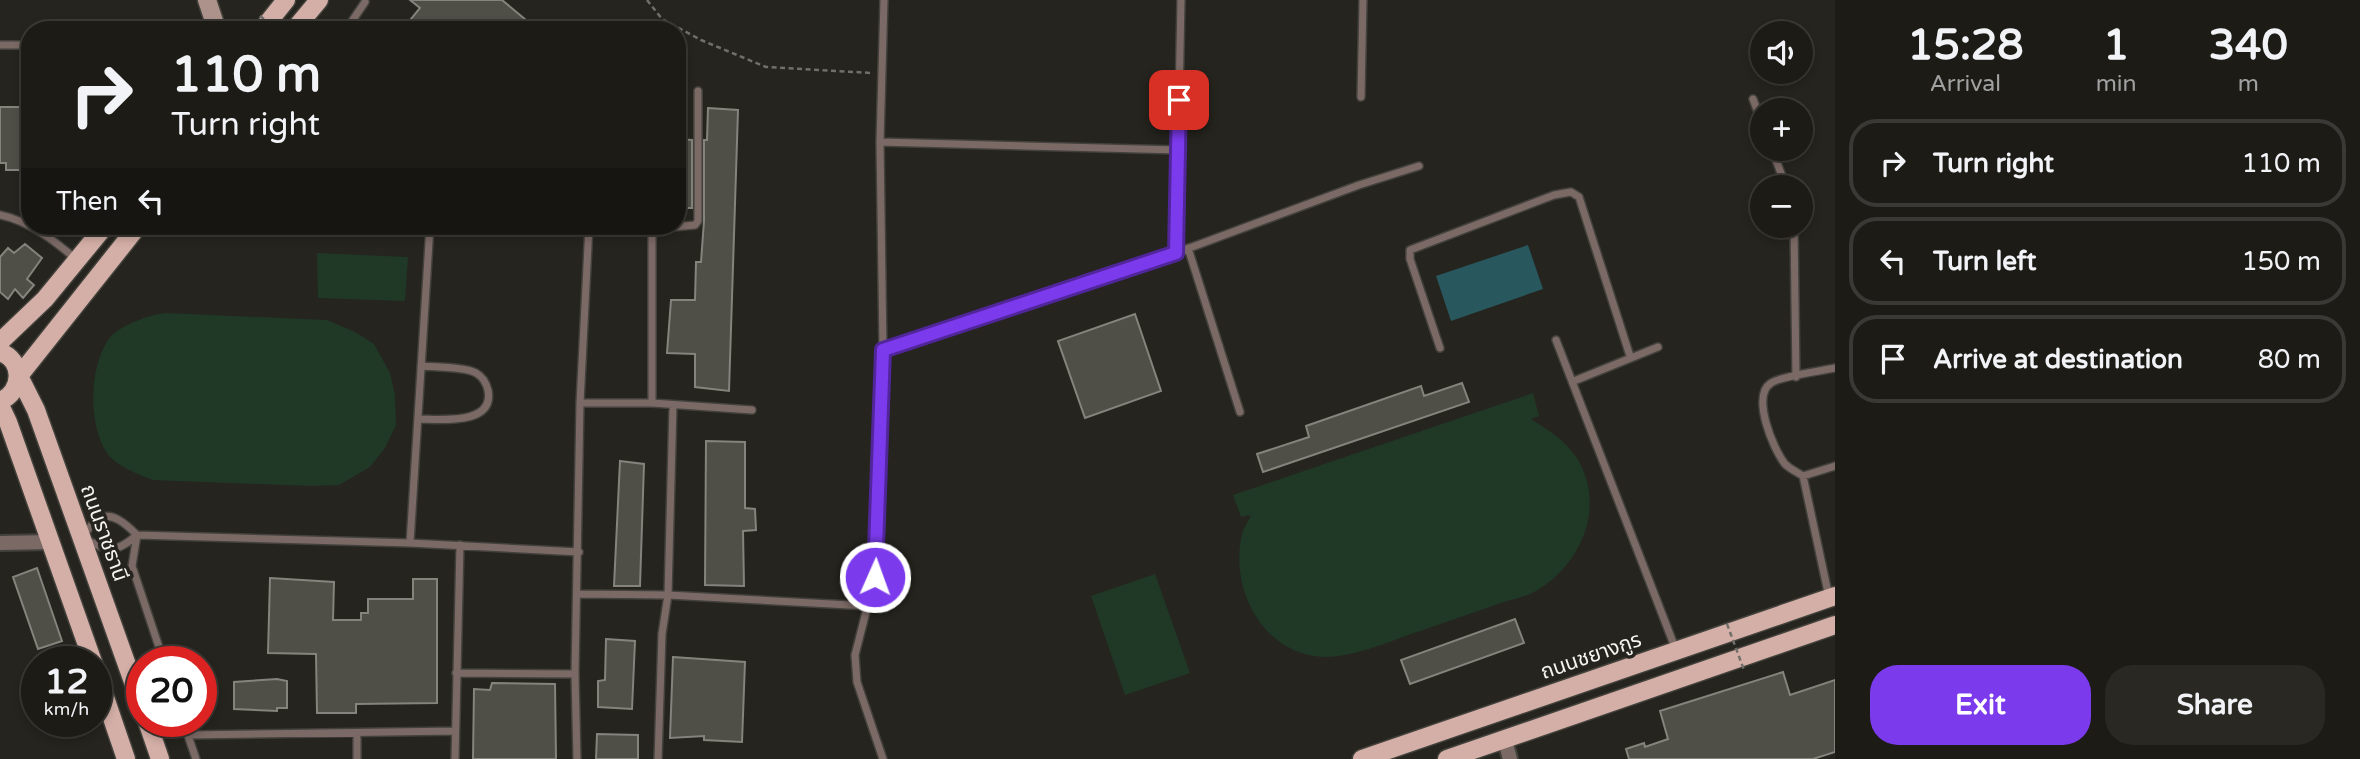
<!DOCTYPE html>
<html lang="en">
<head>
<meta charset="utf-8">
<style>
  :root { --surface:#1c1b16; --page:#292823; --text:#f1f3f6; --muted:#a0a1a1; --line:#3a3935; --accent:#7c3aed }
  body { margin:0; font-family:"Varela Round","Noto Sans Thai",sans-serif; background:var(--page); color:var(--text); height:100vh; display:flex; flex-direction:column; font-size:26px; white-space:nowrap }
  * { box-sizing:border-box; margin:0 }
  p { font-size:23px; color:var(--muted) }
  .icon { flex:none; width:38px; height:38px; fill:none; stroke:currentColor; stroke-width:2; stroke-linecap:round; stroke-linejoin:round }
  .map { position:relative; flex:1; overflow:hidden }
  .side { display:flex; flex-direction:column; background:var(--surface); width:525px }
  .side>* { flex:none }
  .top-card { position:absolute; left:21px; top:21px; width:665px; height:214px; border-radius:28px; box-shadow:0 4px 10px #0003,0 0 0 2px var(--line); background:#1c1b16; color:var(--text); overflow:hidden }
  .fabs { position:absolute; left:1750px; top:21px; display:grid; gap:14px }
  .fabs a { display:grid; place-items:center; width:63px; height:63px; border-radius:50%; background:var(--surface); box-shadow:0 4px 10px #0003,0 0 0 2px var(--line); font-size:35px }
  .speed { position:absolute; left:21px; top:646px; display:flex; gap:14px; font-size:35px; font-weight:700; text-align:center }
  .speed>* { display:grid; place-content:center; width:91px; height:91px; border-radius:50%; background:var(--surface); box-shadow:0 4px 10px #0003,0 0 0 2px var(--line); line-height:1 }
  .speed small { font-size:18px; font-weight:400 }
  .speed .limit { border:10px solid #d22; background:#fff; color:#111 }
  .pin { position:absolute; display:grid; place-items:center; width:60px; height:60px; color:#fff; margin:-30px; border-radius:14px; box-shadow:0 4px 10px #0006 }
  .me { position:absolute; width:77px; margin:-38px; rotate:2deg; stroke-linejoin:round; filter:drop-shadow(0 0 5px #0008) }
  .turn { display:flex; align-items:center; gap:24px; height:147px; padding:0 35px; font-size:32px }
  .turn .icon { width:91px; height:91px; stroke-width:2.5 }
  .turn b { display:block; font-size:49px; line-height:60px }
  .then { display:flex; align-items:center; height:66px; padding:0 35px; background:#0003; gap:14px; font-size:26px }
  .eta { display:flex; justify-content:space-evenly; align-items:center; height:119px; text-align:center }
  .eta b { font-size:42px; font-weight:700; line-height:49px }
  .primary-button { display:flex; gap:14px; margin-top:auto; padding:14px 35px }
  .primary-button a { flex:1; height:80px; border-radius:28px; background:var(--accent); color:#fff; font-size:28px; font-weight:700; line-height:80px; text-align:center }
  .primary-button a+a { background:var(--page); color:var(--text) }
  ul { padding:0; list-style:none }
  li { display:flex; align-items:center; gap:21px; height:88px; margin:0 14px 10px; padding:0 21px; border:4px solid var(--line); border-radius:28px }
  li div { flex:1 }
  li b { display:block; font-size:26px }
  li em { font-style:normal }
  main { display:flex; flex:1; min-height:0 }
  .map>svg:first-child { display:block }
  .green { fill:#203926 }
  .water { fill:#28575e }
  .building { fill:#4f4e47; stroke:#84837c; stroke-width:2 }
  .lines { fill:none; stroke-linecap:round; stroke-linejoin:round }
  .lane-casing { stroke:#42413b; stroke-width:10 }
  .street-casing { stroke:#42413b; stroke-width:18 }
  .secondary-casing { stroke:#42413b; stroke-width:21 }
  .primary-casing { stroke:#42413b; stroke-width:21 }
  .path { stroke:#706f6a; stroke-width:2.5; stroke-dasharray:5 3.5; stroke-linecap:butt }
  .lane { stroke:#7b6965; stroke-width:7 }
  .street { stroke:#7b6965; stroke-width:14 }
  .secondary { stroke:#ad918b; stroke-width:18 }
  .primary { stroke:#d4afa7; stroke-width:18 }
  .path-bridge { stroke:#706f6a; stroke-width:2.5; stroke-dasharray:5 3.5; stroke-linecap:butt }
  .route-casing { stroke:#51269a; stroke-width:18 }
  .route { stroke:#7c3aed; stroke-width:12 }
  .labels { text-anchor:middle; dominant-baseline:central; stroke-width:7; stroke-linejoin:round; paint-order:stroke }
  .street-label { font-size:21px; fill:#f5f4f0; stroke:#25241e }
</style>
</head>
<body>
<main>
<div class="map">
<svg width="1835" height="759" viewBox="0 0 1835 759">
  <rect width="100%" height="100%" fill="#25241e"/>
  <!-- green -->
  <path class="green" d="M317 253 408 257 405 301 318 298Z
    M165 313 327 320 355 332 374 344 390 373 395 395 396 425 385 448 370 467 339 485 312 486 153 480C138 474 117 467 107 453 88 424 89 369 108 340 117 326 149 315 165 313Z
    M1533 393 1539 416 1531 419C1548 430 1567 441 1578 460 1606 507 1581 565 1536 591 1526 597 1512 599 1501 603 1476 612 1451 620 1426 629 1394 639 1358 657 1324 657 1265 655 1231 593 1241 539 1242 530 1248 522 1251 515L1241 517 1233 495Z
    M1155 574 1190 673 1125 695 1091 596Z"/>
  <!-- water -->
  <path class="water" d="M1528 245 1543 289 1451 321 1436 276Z"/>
  <!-- building -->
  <path class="building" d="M410 0H502L538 30H402L420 8Z
    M0 107H30V163H21V170H6V163H0Z
    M708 108 738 110 729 391 695 387V354L667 353 671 300H695L696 262H701L704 221V140H707Z
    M677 139 692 140V208H677Z
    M25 244 42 258 27 279 34 285 23 298 15 289 8 299 0 292V257L8 248 14 253Z
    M1135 314 1161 391 1085 418 1058 341Z
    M1462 383 1469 402 1263 472 1257 454 1309 437 1306 426 1421 386 1424 396Z
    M706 441 745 442V508L755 509 756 530 743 531 744 586 705 585Z
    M620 461 644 464 640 586H614Z
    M37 568 62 641 38 649 13 577Z
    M270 578 334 582 333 620H361V613H368V599H413V579H437V703L356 704V713H317L316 654 268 653Z
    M1515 619 1524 643 1410 684 1401 660Z
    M606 639 635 641 632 709 598 707V681L605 680Z
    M673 657 745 662 742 742 704 740V736L670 738Z
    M1783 672 1790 695 1835 680V752L1813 759H1629L1626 749 1644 743 1645 747 1668 739 1660 711Z
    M277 679 287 681V708H277V711L234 709V682Z
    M492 683 555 684 556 759H473L474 689 490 690Z
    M597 734 638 735V759H596Z"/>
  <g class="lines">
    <defs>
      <path id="lane" d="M346 30 365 2
        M0 45H30
        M1361 97 1363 0
        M1753 99 1762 123
        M880 142 1178 150
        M1772 149 1786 187
        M0 215C29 221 55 241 77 260
        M521 226 589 230 652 229V403
        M1794 226 1796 377
        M652 229 695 225 698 221V91
        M1188 248 1240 412
        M1176 253 1181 0
        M1556 340 1676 650
        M1440 348 1410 259V250L1554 195 1571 192 1579 197 1630 356
        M883 350 1176 253 1359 185 1419 166
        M1574 381 1658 347
        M580 403H652L752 410
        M418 419C439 419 495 426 488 390 486 382 483 377 476 373 466 367 434 367 421 366
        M1803 476 1835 466
        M137 535C128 526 111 509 97 520 91 524 87 532 81 537 107 550 113 556 137 535L410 543 579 552
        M137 535 132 566 164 662
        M410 543 430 226
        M578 594 668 595 868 606
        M1829 597 1803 476C1797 472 1790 469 1785 464 1773 449 1751 396 1771 383 1781 376 1821 371 1835 368
        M456 673 575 674
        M183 721 196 759
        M188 735 455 731
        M357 759V733
        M455 759 460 545
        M577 759 575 674 580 403 589 226
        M658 759 662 634 668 595 673 405
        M883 759 857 682 855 655 875 577 883 350 880 142 884 0"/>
      <path id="street" d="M0 543 52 542
        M1505 740 1510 759"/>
      <path id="secondary" d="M207 0 217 30"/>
      <path id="primary" d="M262 30 286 0
        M294 30 319 0
        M0 342 45 299 105 226
        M0 352C24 360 23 392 0 401
        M19 376 36 410 142 707
        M19 376 138 226
        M0 405 8 422 93 662
        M96 671 126 759
        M147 721 160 759
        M1362 759 1835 596
        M1447 759 1835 625"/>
    </defs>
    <!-- lane casing -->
    <use href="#lane" class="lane-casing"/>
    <!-- street casing -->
    <use href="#street" class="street-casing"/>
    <!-- secondary casing -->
    <use href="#secondary" class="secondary-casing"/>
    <!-- primary casing -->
    <use href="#primary" class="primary-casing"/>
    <!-- path -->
    <path class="path" d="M647 0 662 19 701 40 766 67 872 73"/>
    <!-- lane -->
    <use href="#lane" class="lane"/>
    <!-- street -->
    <use href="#street" class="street"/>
    <!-- secondary -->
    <use href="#secondary" class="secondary"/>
    <!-- primary -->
    <use href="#primary" class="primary"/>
    <!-- path-bridge -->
    <path class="path-bridge" d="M260 16 278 30
      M1727 624 1744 670"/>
  </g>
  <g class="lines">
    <defs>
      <path id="route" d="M875 577 883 350 1176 253 1179 100"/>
    </defs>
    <!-- route casing -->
    <use href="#route" class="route-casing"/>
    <!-- route -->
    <use href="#route" class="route"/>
  </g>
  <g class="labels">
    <!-- street labels -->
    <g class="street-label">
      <text transform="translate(104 533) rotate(70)">ถนนราชธานี</text>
      <text transform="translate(1591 656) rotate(-19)">ถนนชยางกูร</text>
    </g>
  </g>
</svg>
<div class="fabs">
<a><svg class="icon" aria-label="sound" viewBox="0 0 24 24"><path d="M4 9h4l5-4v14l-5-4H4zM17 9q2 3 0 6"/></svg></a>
<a>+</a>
<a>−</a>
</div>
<div class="speed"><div>12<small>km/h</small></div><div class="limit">20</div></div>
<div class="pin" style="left:1179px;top:100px;background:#d93025"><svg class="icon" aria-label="arrive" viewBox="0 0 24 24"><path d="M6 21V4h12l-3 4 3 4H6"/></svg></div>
<svg class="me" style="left:875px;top:577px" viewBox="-20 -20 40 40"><circle r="17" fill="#7c3aed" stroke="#fff" stroke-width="3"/><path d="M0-11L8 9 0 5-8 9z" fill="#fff"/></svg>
<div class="top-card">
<div class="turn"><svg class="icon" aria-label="right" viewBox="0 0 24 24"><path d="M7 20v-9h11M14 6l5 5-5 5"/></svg><div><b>110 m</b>Turn right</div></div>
<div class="then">Then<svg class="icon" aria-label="left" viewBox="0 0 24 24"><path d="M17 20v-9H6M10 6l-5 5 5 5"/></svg></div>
</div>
</div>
<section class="side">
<div class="eta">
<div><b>15:28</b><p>Arrival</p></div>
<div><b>1</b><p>min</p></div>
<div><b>340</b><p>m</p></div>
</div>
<ul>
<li><svg class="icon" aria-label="right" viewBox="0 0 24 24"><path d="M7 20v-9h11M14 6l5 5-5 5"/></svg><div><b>Turn right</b></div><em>110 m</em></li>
<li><svg class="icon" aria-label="left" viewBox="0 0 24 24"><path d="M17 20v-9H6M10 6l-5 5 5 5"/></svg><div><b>Turn left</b></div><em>150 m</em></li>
<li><svg class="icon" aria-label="arrive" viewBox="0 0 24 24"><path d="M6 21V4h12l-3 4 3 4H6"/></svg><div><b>Arrive at destination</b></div><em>80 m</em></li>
</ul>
<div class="primary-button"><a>Exit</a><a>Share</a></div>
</section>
</main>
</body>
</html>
